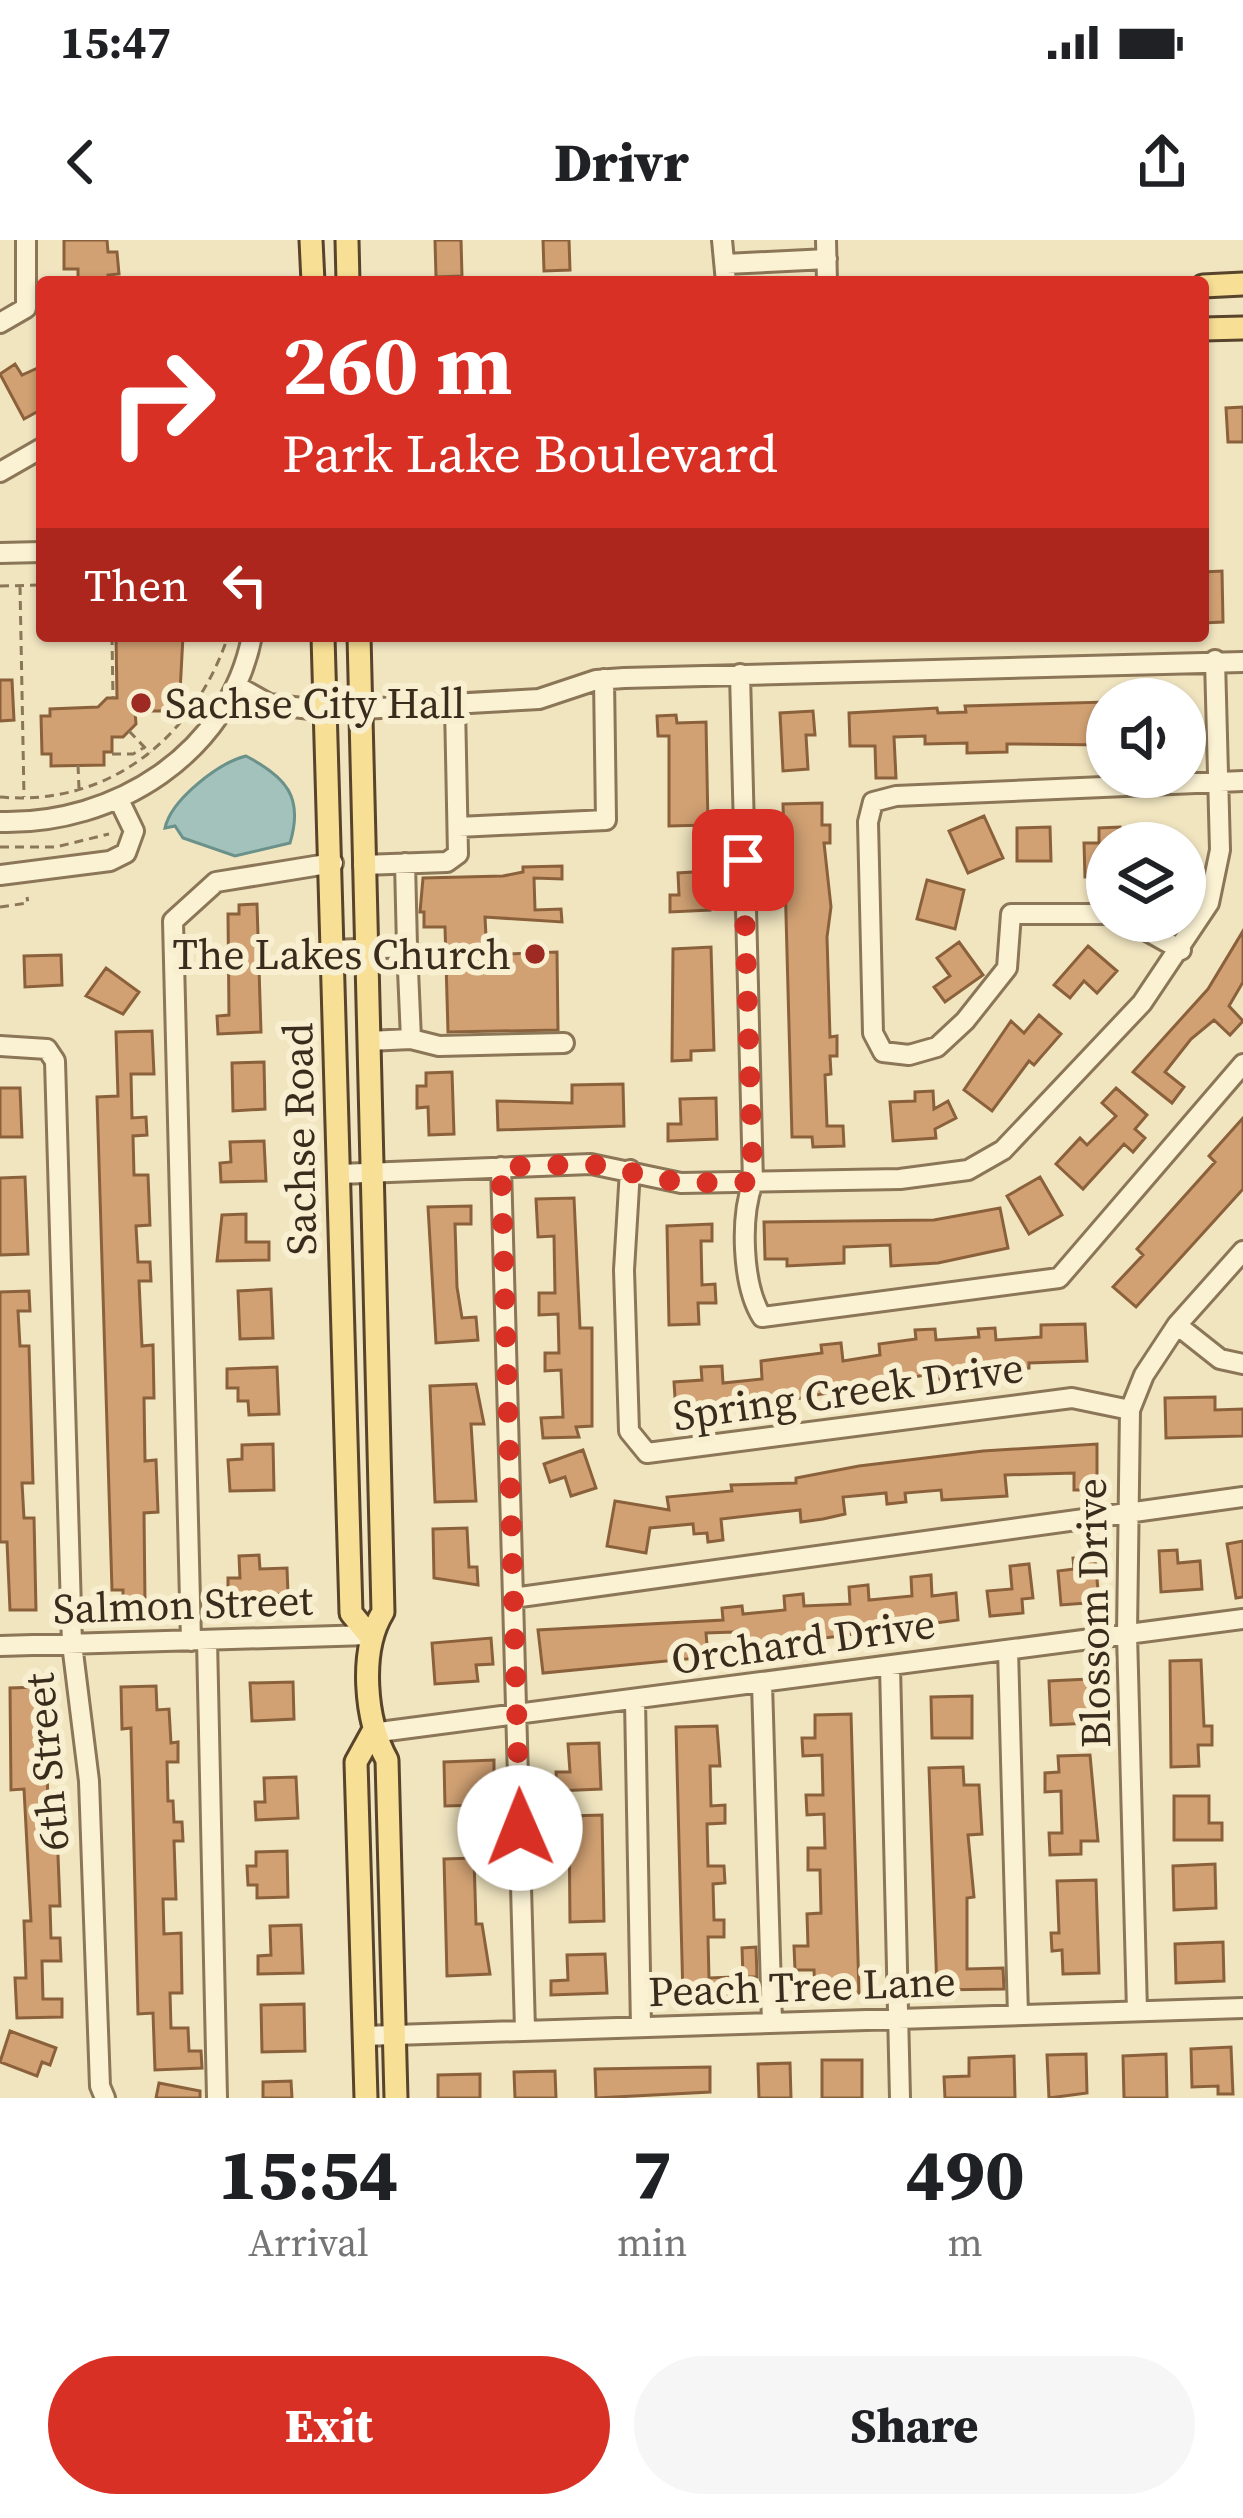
<!DOCTYPE html>
<html lang="en">
<head>
<meta charset="utf-8">
<style>
  :root { --surface:#fff; --page:#f6f6f6; --text:#202124; --muted:#757577; --accent:#d93025 }
  body { margin:0; font-family:"Source Serif 4",serif; background:var(--page); color:var(--text); height:100vh; display:flex; flex-direction:column; font-size:45px; white-space:nowrap }
  * { box-sizing:border-box; margin:0 }
  p { font-size:39px; color:var(--muted) }
  .icon { flex:none; width:66px; height:66px; fill:none; stroke:currentColor; stroke-width:2; stroke-linecap:round; stroke-linejoin:round }
  .map { position:relative; height:1858px; overflow:hidden }
  .sheet { display:flex; flex-direction:column; background:var(--surface); flex:1 }
  .sheet>* { flex:none }
  .hud { position:absolute; left:36px; top:36px; width:1173px; height:366px; border-radius:12px; box-shadow:0 3px 9px #0004; background:#d93025; color:#fff; overflow:hidden }
  .tools { position:absolute; left:1086px; top:438px; display:grid; gap:24px }
  .tools a { display:grid; place-items:center; width:120px; height:120px; border-radius:50%; background:var(--surface); box-shadow:0 3px 9px #0004; font-size:60px }
  .pin { position:absolute; display:grid; place-items:center; width:102px; height:102px; color:#fff; margin:-51px; border-radius:24px; box-shadow:0 6px 18px #0006 }
  .me { position:absolute; width:132px; margin:-66px; rotate:359deg; stroke-linejoin:round; filter:drop-shadow(0 0 9px #0008) }
  .turn { display:flex; align-items:center; gap:42px; height:252px; padding:0 48px; font-size:54px }
  .turn .icon { width:156px; height:156px; stroke-width:2.5 }
  .turn b { display:block; font-size:84px; line-height:102px }
  .then { display:flex; align-items:center; height:114px; padding:0 48px; background:#0003; gap:24px; font-size:45px }
  .eta { display:flex; justify-content:space-evenly; align-items:center; height:204px; text-align:center }
  .eta b { font-size:72px; font-weight:800; line-height:84px }
  .cta { display:flex; gap:24px; margin-top:auto; padding:24px 48px }
  .cta a { flex:1; height:138px; border-radius:72px; background:var(--accent); color:#fff; font-size:48px; font-weight:800; line-height:138px; text-align:center }
  .cta a+a { background:var(--page); color:var(--text) }
  .status { display:flex; justify-content:space-between; align-items:center; height:84px; padding:0 60px; background:var(--surface); direction:ltr }
  .status svg { height:33px; fill:currentColor }
  header { display:flex; justify-content:space-between; align-items:center; height:156px; padding:0 48px; background:var(--surface); font-size:54px; font-weight:800 }
  .map>svg:first-child { display:block }
  .water { fill:#a3c2bb; stroke:#6a918a; stroke-width:3 }
  .building { fill:#d1a173; stroke:#8b613b; stroke-width:3 }
  .lines { fill:none; stroke-linecap:round; stroke-linejoin:round }
  .minor-casing { stroke:#8b7657; stroke-width:24 }
  .major-casing { stroke:#58432b; stroke-width:27 }
  .path { stroke:#8b7657; stroke-width:3; stroke-dasharray:9 6; stroke-linecap:butt }
  .minor { stroke:#fbf2d4; stroke-width:18 }
  .major { stroke:#f7df95; stroke-width:21 }
  .route { stroke:#d93025; stroke-width:21; stroke-dasharray:0 37.8 }
  .poi-dot { fill:#9e2b23; stroke:#f7efd0; stroke-width:4.5 }
  .labels { text-anchor:middle; dominant-baseline:central; stroke-width:12; stroke-linejoin:round; paint-order:stroke }
  .poi-label { font-size:42px; fill:#392c1c; stroke:#f7efd0; text-anchor:start }
  .street-label { font-size:42px; fill:#392c1c; stroke:#f7efd0 }
</style>
</head>
<body>
<div class="status"><b>15:47</b><svg viewBox="0 0 49 12"><path d="M0 12V9h3v3zM5 12V6h3v6zM10 12V3h3v9zM15 12V0h3v12zM26 1h20v11H26zM47 4h2v5h-2z"/></svg></div>
<header><svg class="icon" aria-label="back" viewBox="0 0 24 24"><path d="M15 5l-7 7 7 7"/></svg>Drivr<svg class="icon" aria-label="share" viewBox="0 0 24 24"><path d="M12 15V3M7 8l5-5 5 5M5 13v7h14v-7"/></svg></header>
<div class="map">
<svg width="1243" height="1858" viewBox="0 0 1243 1858">
  <rect width="100%" height="100%" fill="#f1e5c0"/>
  <!-- water -->
  <path class="water" d="M246 516C286 537 304 557 290 603L235 616 183 598 175 586 165 588C171 560 218 523 246 516Z"/>
  <!-- building -->
  <path class="building" d="M64 0H107L108 12H117L119 34 108 35V42H78V29H64Z
    M435 0H461L462 36 436 37Z
    M543 0H569L570 30 544 31Z
    M15 124 22 135 42 126V169L24 179 0 134Z
    M1243 167V202H1228L1226 168Z
    M1222 331 1223 382 1203 383V332Z
    M116 396H183L179 471H135L136 484 123 497H112V512H104V525L51 526V514H42L41 476H50V469L98 467 107 458H117Z
    M0 440H12L14 480 0 481Z
    M1107 462V505L1007 504V512L967 513V503L925 504V496L894 497 896 538H876L875 506H850L849 473 937 468 938 473 966 472 965 466Z
    M813 471 815 495H806L808 529 783 531 780 473Z
    M676 475 677 483 706 482 708 585 669 586V496H658L657 476Z
    M822 563V585H830V603H824L831 667 827 697 830 797 837 796V816H830L831 834 825 835 827 886H843L844 906 813 907 812 897H792L783 564Z
    M984 576 1003 618 968 633 949 591Z
    M1050 587 1051 621H1017V588Z
    M1120 587V603H1107V636L1085 637 1084 603H1099V588Z
    M562 626V639L534 638 535 670 561 669 562 682 485 677 487 715 557 712 558 790 448 792 445 687H424V672H420L423 638 503 636 523 632V627Z
    M708 631 710 670 670 672V655H679L678 633Z
    M927 640 964 650 955 689 917 679Z
    M257 664 261 792 218 794 217 776 229 775 228 674H239V665Z
    M1243 691V742L1229 766 1243 781 1230 795 1214 780 1191 799 1165 832 1184 847 1172 863 1133 832 1208 749Z
    M959 702 983 735 945 762 934 747 950 736 937 718Z
    M1088 706 1117 731 1097 753 1084 741 1070 758 1054 745Z
    M711 707 714 810 691 811V820L672 821 673 709Z
    M61 715 62 745 25 747 24 716Z
    M106 728 139 752 123 774 86 756Z
    M1039 775 1061 794 1034 825 1029 821 992 871 964 850 1011 781 1024 793Z
    M152 791 154 834H131L132 878 146 877 147 895 133 896 134 935H148L150 985 136 986 138 1022H150L151 1041H139L142 1106 153 1105 154 1158H144L145 1221 156 1220 158 1272 144 1273 145 1362H123V1350H112L97 857 118 856 116 792Z
    M264 822 265 869 233 871 232 823Z
    M452 832 454 894 429 895 428 867 417 868V846H426V833Z
    M623 844 624 886 498 890 497 861 572 863V845Z
    M0 848H20L22 897H0Z
    M1116 848 1147 875 1135 889 1145 898 1133 912 1124 904 1083 949 1056 924 1080 898 1087 905 1116 876 1102 863Z
    M933 851 934 869 948 861 956 878 935 889 936 898 893 901 890 862 915 861V852Z
    M716 858 717 899 668 901V884H681L680 859Z
    M1243 878V949L1136 1067 1113 1047 1143 1015 1137 1009 1215 922 1209 916Z
    M264 901 266 941 221 942 220 923 231 922 230 902Z
    M25 937 28 1014 0 1015V938Z
    M1040 937 1062 975 1029 994 1007 956Z
    M574 958 580 1088H592V1186L576 1187 579 1197 543 1198 541 1178 563 1177 561 1130 545 1131V1113H559L558 1074 539 1075V1053H555L554 996 538 997 536 959Z
    M471 966V984H455L457 1047 462 1078 476 1077 478 1100 436 1103 428 967Z
    M1000 968 1008 1008 938 1023 891 1026 890 1005 844 1007V1023L787 1026V1019H765L764 982 934 980Z
    M246 974V1002H269V1020L217 1021 222 975Z
    M712 984V1001H701L702 1045 715 1044 716 1063H698L699 1084 669 1085 667 986Z
    M271 1049 273 1098 240 1099 238 1051Z
    M29 1051 30 1071H18L20 1106H29L33 1243H22L24 1278H34L36 1370H10L7 1302H0V1052Z
    M1085 1084 1087 1121 1029 1123V1128L969 1132V1136L930 1140V1134L784 1161 676 1173 674 1142 702 1140 701 1127 722 1126 723 1143 762 1139 761 1121 822 1113 821 1105 841 1103 843 1121 880 1115 879 1104 916 1099 915 1090 935 1089 936 1100 979 1097 978 1089 995 1088 996 1100 1041 1097V1085Z
    M277 1127 279 1174 249 1175 248 1161H238V1148H227V1129Z
    M476 1144 484 1184H471L476 1261 435 1262 430 1146Z
    M1215 1157V1170L1243 1169V1196L1166 1198 1165 1158Z
    M273 1204 274 1250 230 1251 228 1220 242 1219V1205Z
    M1097 1204V1250H1074V1233L1005 1235 1007 1256 942 1260 941 1250 905 1253 906 1262 887 1264 886 1253 843 1257 845 1274 823 1279 801 1282 800 1270 721 1279 723 1300 708 1302 707 1293 694 1294 693 1284 650 1288 646 1313 607 1306 615 1261 669 1270 667 1257 732 1251 731 1245 796 1243V1238L859 1226 983 1211Z
    M583 1210 596 1248 571 1256 565 1237 550 1242 544 1224Z
    M467 1288 469 1327H477L478 1345 434 1338 433 1289Z
    M1243 1301V1357L1236 1358 1227 1304Z
    M1177 1310 1178 1323 1200 1321 1202 1349 1161 1352 1159 1311Z
    M259 1315 260 1329 287 1328 288 1354 228 1356V1338H240L239 1316Z
    M1095 1316 1099 1362 1061 1365 1058 1331 1074 1329 1073 1318Z
    M1029 1324 1033 1358 1022 1359 1023 1373 990 1376 987 1351 1012 1349 1010 1326Z
    M931 1335 932 1356 956 1353 958 1380 736 1410 734 1392 706 1393 708 1417 543 1433 538 1390 723 1380 722 1368 742 1366 743 1374 785 1370 784 1356 803 1354 804 1366 850 1364 849 1347 868 1345 869 1360 912 1356 911 1337Z
    M491 1398 493 1424 476 1425 478 1441 435 1444 432 1403Z
    M1201 1420 1204 1486H1212V1505H1198L1199 1526 1171 1527 1170 1421Z
    M1088 1439 1090 1483 1051 1485 1049 1441Z
    M293 1442 294 1479 252 1481 250 1443Z
    M156 1446 157 1470 169 1469 171 1503 178 1502V1522H167L168 1561H173L174 1582H182L183 1601H174L176 1659H163L164 1694 181 1693 182 1753H170L171 1788H188L189 1811H201L202 1828 155 1830 153 1773 138 1774 131 1488 122 1489 121 1447Z
    M39 1447 37 1526H47L48 1565H56L60 1666H50L51 1698H60L61 1721H42L43 1759H62V1777L17 1778 15 1738H26L24 1681H31L24 1549 11 1550 10 1448Z
    M972 1456V1498H932L931 1457Z
    M851 1474 859 1753 815 1754 814 1730H795L794 1706H808L807 1674 821 1673 820 1630H808V1608H825L824 1574 807 1575 806 1555H823L822 1515 803 1516 802 1498H815V1475Z
    M717 1486 720 1526H710L711 1566 725 1565V1583L707 1584 708 1626H724L725 1643 713 1644 714 1680H724V1697H708L709 1738 732 1737 733 1756 683 1758 676 1487Z
    M599 1503 601 1549 557 1551 556 1532H570L568 1504Z
    M1090 1515 1098 1601H1081V1614L1050 1615 1049 1593H1062L1061 1551 1045 1552V1533L1059 1532 1058 1516Z
    M494 1520V1540H482L483 1565 445 1566 444 1522Z
    M963 1527 964 1545H979L982 1594 968 1595 974 1657 967 1658V1729L1003 1728 1004 1749 937 1750 929 1528Z
    M296 1537 298 1578 256 1580 255 1562H265L264 1538Z
    M1174 1556H1209V1583H1222V1600H1174Z
    M602 1575 604 1681 570 1682 569 1576Z
    M287 1611 288 1657 257 1658V1645H248L247 1626H256V1612Z
    M474 1618 476 1684H482L490 1734 447 1736 444 1619Z
    M1215 1624 1216 1668 1174 1670 1173 1626Z
    M1096 1640 1099 1733 1063 1734 1062 1710 1052 1711 1051 1693H1059L1057 1641Z
    M301 1685 303 1733 258 1734V1716L271 1715 270 1686Z
    M1223 1702 1224 1741 1176 1743 1175 1704Z
    M756 1707 757 1737H743L742 1708Z
    M605 1714 607 1753 551 1755V1741L568 1740 567 1715Z
    M304 1764 305 1811 262 1812 261 1765Z
    M10 1791 56 1808 50 1825 42 1822 37 1836 0 1822Z
    M1231 1807 1233 1854H1218V1846L1192 1847 1191 1809Z
    M1086 1814 1087 1853 1049 1858 1047 1815Z
    M1166 1814 1167 1858H1124L1123 1816Z
    M1014 1816 1015 1858H945L944 1837 969 1836V1818Z
    M822 1820H862V1858H822Z
    M790 1823 791 1858H759L758 1824Z
    M710 1827V1852L596 1858 595 1829Z
    M555 1831 556 1858H515L514 1832Z
    M480 1834V1858H438V1835Z
    M291 1841 292 1858H263V1842Z
    M159 1843 200 1851V1858H156Z"/>
  <g class="lines">
    <defs>
      <path id="minor" d="M722 0 726 42
        M826 0 827 42
        M726 24 827 19
        M0 83 26 68V0
        M0 232 42 208
        M0 313 42 312
        M740 434 753 942C740 978 742 1045 762 1077L1059 1038 1243 824
        M237 446 269 464 327 471 539 459 596 440 624 438 1243 422
        M0 582C115 585 229 514 252 396
        M458 587 606 580 604 439
        M405 623 407 707
        M363 625 447 622 458 614 455 465
        M0 635 110 621 126 613 134 591 119 560
        M1107 674H1011L1007 728 965 781 937 807 909 815 883 812 873 793 868 582 873 562 896 556 1243 541
        M1129 681 1181 710
        M334 710 407 707 411 799
        M368 801 411 799 439 806 564 803
        M0 806 47 809 55 821 72 1404 89 1541 100 1846 105 1858
        M501 927 525 1790
        M630 930 624 1030 629 1191 647 1213 1072 1158 1130 1170
        M340 934 591 924 681 943 900 939 968 930 1003 910 1142 763 1209 663 1220 610 1215 420
        M1177 1085 1220 1119 1243 1124
        M513 1358 1243 1257
        M207 1400 217 1858
        M191 1401 173 681 216 642 333 623
        M0 1406 369 1395
        M1008 1410 1018 1775
        M890 1426 900 1858
        M762 1443 772 1783
        M635 1460 641 1787
        M372 1493 1243 1379
        M1137 1771 1127 1394 1130 1170 1144 1135 1177 1085 1243 1011
        M363 1796 1243 1768"/>
      <path id="major" d="M311 0 313 42
        M347 0 348 42
        M1203 46 1243 44
        M1203 89 1243 88
        M323 396 351 1373 369 1395
        M359 396 383 1372C359 1411 365 1480 387 1520L396 1858
        M366 1858 356 1522 372 1493"/>
    </defs>
    <!-- minor casing -->
    <use href="#minor" class="minor-casing"/>
    <!-- major casing -->
    <use href="#major" class="major-casing"/>
    <!-- path -->
    <path class="path" d="M0 346 42 345
      M20 346 24 557
      M36 371H42
      M112 396 113 458
      M129 491 150 513
      M112 514H133L145 507
      M78 525 79 548
      M0 557C110 567 195 496 228 396
      M0 607H56L109 594
      M0 667 28 663 27 657"/>
    <!-- minor -->
    <use href="#minor" class="minor"/>
    <!-- major -->
    <use href="#major" class="major"/>
  </g>
  <g class="lines">
    <!-- route -->
    <path class="route" d="M520 1588 501 927 591 924 681 943 753 942 743 620"/>
  </g>
  <!-- markers -->
  <g class="poi-dot">
    <circle cx="141" cy="463" r="12"/>
    <circle cx="535" cy="714" r="12"/>
  </g>
  <g class="labels">
    <!-- poi labels -->
    <g class="poi-label">
      <text x="165" y="463">Sachse City Hall</text>
      <text x="511" y="714" text-anchor="end">The Lakes Church</text>
    </g>
    <!-- street labels -->
    <g class="street-label">
      <text transform="translate(299 899) rotate(-91)">Sachse Road</text>
      <text transform="translate(848 1151) rotate(-8)">Spring Creek Drive</text>
      <text transform="translate(183 1364) rotate(-2)">Salmon Street</text>
      <text transform="translate(1093 1373) rotate(-91)">Blossom Drive</text>
      <text transform="translate(803 1401) rotate(-8)">Orchard Drive</text>
      <text transform="translate(46 1522) rotate(-95)">6th Street</text>
      <text transform="translate(802 1746) rotate(-2)">Peach Tree Lane</text>
    </g>
  </g>
</svg>
<div class="tools">
<a><svg class="icon" aria-label="sound" viewBox="0 0 24 24"><path d="M4 9h4l5-4v14l-5-4H4zM17 9q2 3 0 6"/></svg></a>
<a><svg class="icon" aria-label="layers" viewBox="0 0 24 24"><path d="M12 4l9 5-9 5-9-5zM3 14l9 5 9-5"/></svg></a>
</div>
<div class="pin" style="left:743px;top:620px;background:#d93025"><svg class="icon" aria-label="arrive" viewBox="0 0 24 24"><path d="M6 21V4h12l-3 4 3 4H6"/></svg></div>
<svg class="me" style="left:520px;top:1588px" viewBox="-20 -20 40 40"><circle r="19" fill="#fff"/><path d="M0-13L10 11 0 6-10 11z" fill="#d93025"/></svg>
<div class="hud">
<div class="turn"><svg class="icon" aria-label="right" viewBox="0 0 24 24"><path d="M7 20v-9h11M14 6l5 5-5 5"/></svg><div><b>260 m</b>Park Lake Boulevard</div></div>
<div class="then">Then<svg class="icon" aria-label="left" viewBox="0 0 24 24"><path d="M17 20v-9H6M10 6l-5 5 5 5"/></svg></div>
</div>
</div>
<section class="sheet">
<div class="eta">
<div><b>15:54</b><p>Arrival</p></div>
<div><b>7</b><p>min</p></div>
<div><b>490</b><p>m</p></div>
</div>
<div class="cta"><a>Exit</a><a>Share</a></div>
</section>
</body>
</html>
